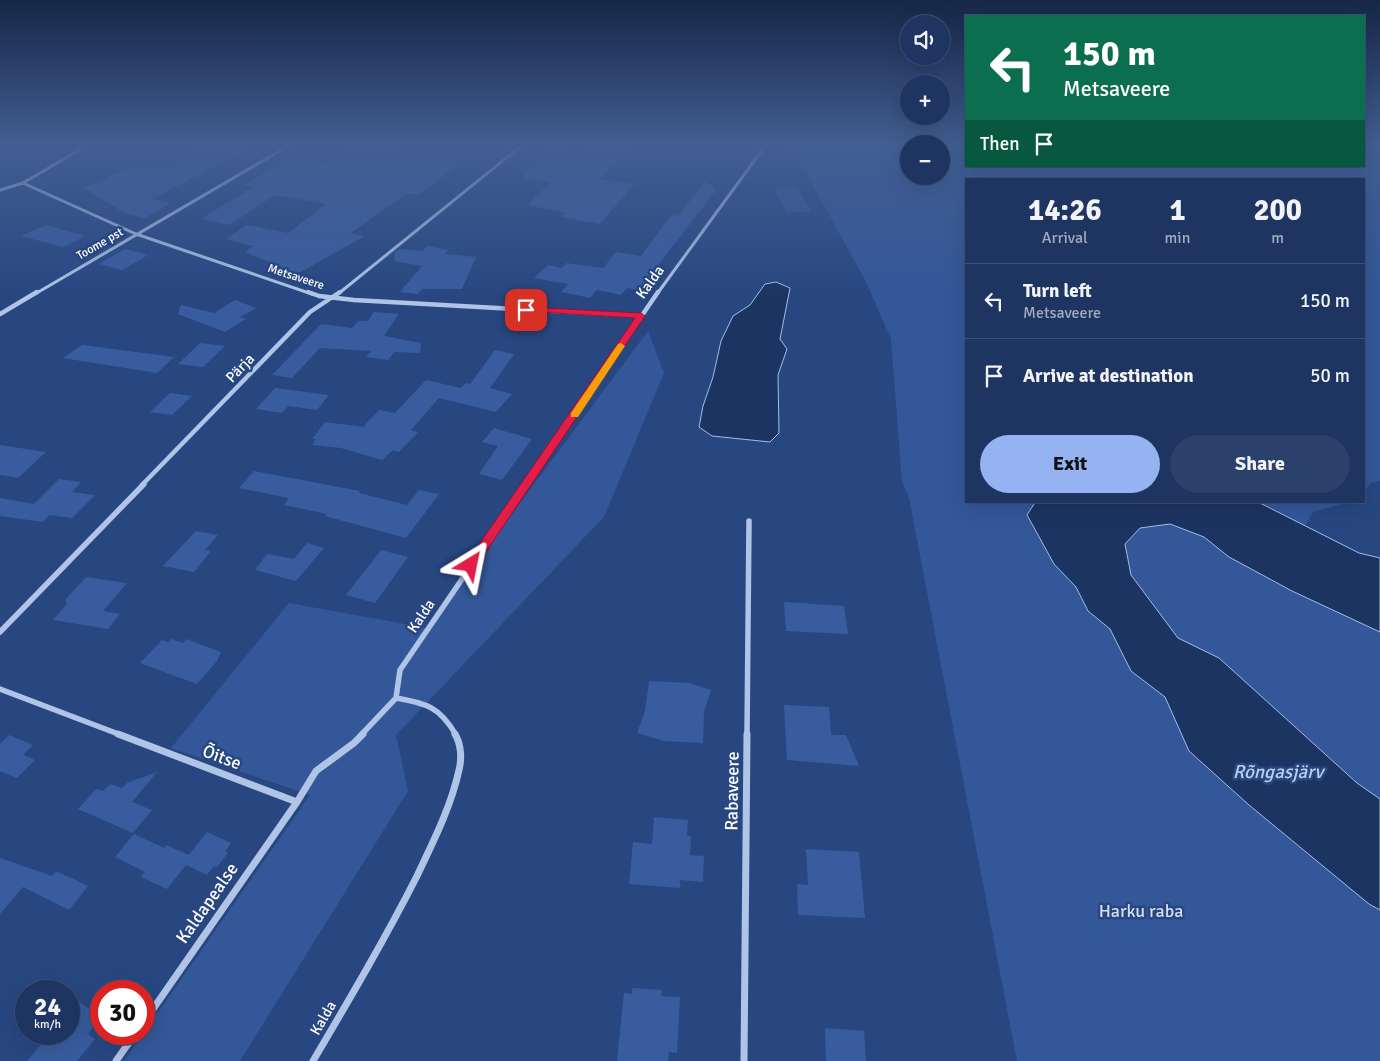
<!DOCTYPE html>
<html lang="en">
<head>
<meta charset="utf-8">
<style>
  :root { --surface:#1e3561; --page:#2b406a; --text:#f1f3f6; --muted:#a1abbd; --line:#3c5076; --accent:#95b2f1 }
  body { margin:0; font-family:Signika,sans-serif; background:var(--page); color:var(--text); height:100vh; display:flex; flex-direction:column; font-size:19px; white-space:nowrap }
  * { box-sizing:border-box; margin:0 }
  p { font-size:16px; color:var(--muted) }
  .icon { flex:none; width:28px; height:28px; fill:none; stroke:currentColor; stroke-width:2; stroke-linecap:round; stroke-linejoin:round }
  .map { position:relative; flex:1; overflow:hidden }
  .drawer { position:absolute; left:965px; top:178px; width:400px; height:325px; display:flex; flex-direction:column; background:var(--surface); border-radius:0px; box-shadow:0 5px 20px #0002,0 0 0 1px var(--line) }
  .drawer>* { flex:none }
  .banner { position:absolute; left:965px; top:15px; width:400px; height:152px; border-radius:0px; box-shadow:0 5px 20px #0002,0 0 0 1px var(--line); background:#0b6e4f; color:#fff; overflow:hidden }
  .controls { position:absolute; left:900px; top:15px; display:grid; gap:10px }
  .controls a { display:grid; place-items:center; width:50px; height:50px; border-radius:50%; background:var(--surface); box-shadow:0 5px 20px #0002,0 0 0 1px var(--line); font-size:25px }
  .speed { position:absolute; left:15px; top:980px; display:flex; gap:10px; font-size:25px; font-weight:700; text-align:center }
  .speed>* { display:grid; place-content:center; width:65px; height:65px; border-radius:50%; background:var(--surface); box-shadow:0 5px 20px #0002,0 0 0 1px var(--line); line-height:1 }
  .speed small { font-size:12px; font-weight:400 }
  .speed .limit { border:8px solid #d22; background:#fff; color:#111 }
  .pin { position:absolute; display:grid; place-items:center; width:42px; height:42px; color:#fff; margin:-21px; border-radius:10px; box-shadow:0 2px 8px #0006 }
  .me { position:absolute; width:55px; margin:-28px; rotate:35deg; stroke-linejoin:round; filter:drop-shadow(0 0 4px #0008) }
  .turn { display:flex; align-items:center; gap:18px; height:105px; padding:0 15px; font-size:22px }
  .turn .icon { width:65px; height:65px; stroke-width:2.5 }
  .turn b { display:block; font-size:35px; line-height:42px }
  .then { display:flex; align-items:center; height:48px; padding:0 15px; background:#0003; gap:10px; font-size:19px }
  .eta { display:flex; justify-content:space-evenly; align-items:center; height:85px; text-align:center }
  .eta b { font-size:30px; font-weight:800; line-height:35px }
  .button { display:flex; gap:10px; margin-top:auto; padding:10px 15px }
  .button a { flex:1; height:58px; border-radius:30px; background:var(--accent); color:#111; font-size:20px; font-weight:800; line-height:58px; text-align:center }
  .button a+a { background:var(--page); color:var(--text) }
  ul { padding:0; list-style:none }
  li { display:flex; align-items:center; gap:15px; height:75px; padding:0 15px; border-top:1px solid var(--line) }
  li div { flex:1 }
  li b { display:block; font-size:19px }
  li em { font-style:normal }
  .map>svg:first-child { display:block }
  .green { fill:#335798 }
  .water { fill:#1c3462; stroke:#a5bde6 }
  .building { fill:#395c9e }
  .lines { fill:none; stroke-linecap:round; stroke-linejoin:round }
  .street-far3 { stroke:#b0c4e6; stroke-width:3 }
  .street-far2 { stroke:#b0c4e6; stroke-width:4.5 }
  .street-far1 { stroke:#b0c4e6; stroke-width:5.5 }
  .street { stroke:#b0c4e6; stroke-width:7 }
  .route { fill:#e11d48; stroke:#92132f }
  .slow { fill:#f59e0b }
  .labels { text-anchor:middle; dominant-baseline:central; stroke-width:5; stroke-linejoin:round; paint-order:stroke }
  .far-street-label { font-size:12px; fill:#fff; stroke:#284781 }
  .street-label { font-size:15px; fill:#fff; stroke:#284781 }
  .near-street-label { font-size:18px; fill:#fff; stroke:#284781 }
  .near-park-label { font-size:18px; fill:#d3dff5; stroke:#284781 }
  .near-water-label { font-size:19px; font-style:italic; fill:#bcceee; stroke:#284781 }
</style>
</head>
<body>
<div class="map">
<svg width="1380" height="1061" viewBox="0 0 1380 1061">
  <rect width="100%" height="100%" fill="#284781"/>
  <!-- green -->
  <path class="green" d="M779 146H909V176H941V146H966V166H1364V146H1380V481L1371 483 1364 491V179H966V501H1036L1027 516 1054 564 1076 587 1088 611 1110 629 1131 671 1165 697 1189 751 1249 805 1369 904 1380 910V1061H1017L909 498 902 482 891 339 865 280 802 165Z
    M797 187 811 211 787 213 774 189Z
    M648 331 664 373 604 517 396 735 408 791 240 1061H124L310 795 171 748 289 603 427 628Z
    M1256 501H1353L1313 512 1305 526Z
    M1170 524 1204 537 1229 557 1292 591 1380 632V799L1357 783 1219 658 1178 638 1131 575 1125 544 1140 528Z"/>
  <!-- water -->
  <path class="water" d="M776 282 790 288 780 339 787 349 778 375 779 433 770 442 712 436 699 427 703 406 713 377 721 341 733 316 750 305 765 284Z
    M1036 501H1256L1359 553 1380 558V632L1292 591 1229 557 1204 537 1170 524 1140 528 1125 544 1131 575 1178 638 1219 658 1357 783 1380 799V910L1369 904 1249 805 1189 751 1165 697 1131 671 1110 629 1088 611 1076 587 1054 564 1027 515Z"/>
  <!-- building -->
  <path class="building" d="M359 146 460 160 456 163 459 164 418 195 407 193 351 233 365 236 297 274 245 252 253 246 226 239 247 225 288 233 326 204 275 195 229 225 201 219 253 187 245 185 288 158 330 164Z
    M585 146H632L600 179 634 184 600 224 561 217 565 213 527 205 551 182 522 178 526 175 523 174 552 149 584 155Z
    M197 148 246 150 152 199 171 203 145 218 126 214 84 188 136 165 169 168Z
    M705 181 716 190 639 290 627 288 621 295 597 290 590 298 561 292 568 284 534 278 548 265 562 268 566 263 603 268 616 252 641 256 671 215 678 216Z
    M46 225 85 236 63 247 21 236Z
    M428 246 448 250 445 254 476 257 462 289H422L418 294 400 292 422 266 394 261 395 252 399 249 422 251Z
    M125 249 148 255 122 270 99 264Z
    M235 300 256 308 240 317 246 319 225 332 178 314 181 305 214 313Z
    M374 312 399 314 384 336 421 343 420 353 394 352 388 360 366 357 371 351 320 348 292 378 272 375 321 324 352 328 358 321H368Z
    M200 343 225 346 203 367 178 364Z
    M82 345 174 357 157 373 63 358Z
    M495 350 514 354 490 388 512 394 496 412 439 398 411 430 418 432 399 452 393 450 382 460 341 448 312 445 316 439H312L325 422 363 427 379 410 395 413 426 380 461 388 466 383 470 384Z
    M275 388 329 395 317 410 288 406 282 413 256 409Z
    M170 393 192 396 172 415 150 412Z
    M494 428 532 439 502 480 479 474 498 446 482 442Z
    M0 445 46 452 18 478 0 475Z
    M254 471 360 491 359 493 407 505 419 490 439 494 406 538 325 516 327 514 284 505 289 498 239 488Z
    M59 479 81 482 72 492 95 495 72 518 49 515 43 522 0 516V498L34 504Z
    M196 531 218 535 205 550 211 551 194 572 163 566Z
    M307 543 324 548 296 581 255 570 267 554 294 559Z
    M381 550 408 557 375 603 346 595Z
    M86 577 127 583 103 611 120 614 108 629 53 620 67 604 65 600Z
    M784 602 844 606 848 634 786 631Z
    M171 639 183 643 186 639 221 652 217 661 197 684 140 663 162 640 168 642Z
    M649 681 689 683 711 690 704 711 703 743 664 741 637 733 645 711Z
    M784 705 829 707 831 735H846L859 766 787 760Z
    M9 735 33 745 23 755 35 760 17 778 0 771V744Z
    M157 772 132 802 152 810 133 833 78 809 96 789 103 791 110 784 122 788 127 783Z
    M654 817 688 820 687 836H691L690 855 704 856 703 882 680 880V888L629 884 633 842 652 844Z
    M207 832 231 843 225 852 228 853 216 868 214 866 207 875 186 865 167 889 141 877 145 872 115 857 134 834 164 848 166 845 189 855Z
    M806 849 859 852 865 918 798 915 797 884 808 885Z
    M0 858 52 876 56 871 88 886 69 910 23 887 0 914Z
    M632 988 662 990 661 996 680 997 677 1053 669 1052 668 1061H617L624 993 632 994Z
    M69 995 101 1017 88 1034 95 1039 77 1061H27L50 1034H69Z
    M825 1028 864 1031 866 1061H826Z"/>
  <g class="lines">
    <!-- street-far3 -->
    <path class="street-far3" d="M23 183 136 234 312 294
      M0 190 23 183 86 146
      M35 294 288 146
      M338 294 521 146
      M657 294 765 146"/>
    <!-- street-far2 -->
    <path class="street-far2" d="M308 292 319 296 354 300 641 316
      M0 314 37 292
      M142 485 310 312 340 292
      M526 485 658 292"/>
    <!-- street-far1 -->
    <path class="street-far1" d="M0 632 144 484
      M0 689 121 735
      M361 735 396 698
      M456 735C440 707 426 703 396 698L400 670 527 484
      M747 735 749 521"/>
    <!-- street -->
    <path class="street" d="M118 734 297 802 316 771 354 743 363 734
      M144 1022 297 802
      M116 1061 135 1034
      M313 1061C349 1000 385 939 417 876 433 842 451 807 459 770 462 758 461 744 455 734
      M744 1061 747 734"/>
  </g>
  <!-- sky -->
  <linearGradient id="sky" x2="0" y2="1"><stop stop-color="#162747"/><stop offset="0.49" stop-color="#425e92"/><stop offset="1" stop-color="#425e92" stop-opacity="0"/></linearGradient>
  <rect width="1380" height="295" fill="url(#sky)"/>
  <!-- route -->
  <path class="route" d="M526 307 641 313 645 316 475 568H467V562L635 318 523 311V308Z"/>
  <!-- slow -->
  <path class="slow" d="M621 343 625 346 578 417H571V413L618 344Z"/>
  <g class="labels">
    <!-- far-street labels -->
    <g class="far-street-label">
      <text transform="translate(100 244) rotate(-30)">Toome pst</text>
      <text transform="translate(296 277) rotate(18)">Metsaveere</text>
    </g>
    <!-- street labels -->
    <g class="street-label">
      <text transform="translate(650 282) rotate(-54)">Kalda</text>
      <text transform="translate(240 368) rotate(-46)">Pärja</text>
      <text transform="translate(421 616) rotate(-56)">Kalda</text>
      <text transform="translate(323 1018) rotate(-60)">Kalda</text>
    </g>
    <!-- near-street labels -->
    <g class="near-street-label">
      <text transform="translate(222 757) rotate(21)">Õitse</text>
      <text transform="translate(732 791) rotate(-89)">Rabaveere</text>
      <text transform="translate(207 903) rotate(-55)">Kaldapealse</text>
    </g>
    <!-- near-park labels -->
    <g class="near-park-label">
      <text x="1141" y="911">Harku raba</text>
    </g>
    <!-- near-water labels -->
    <g class="near-water-label">
      <text x="1278" y="772">Rõngasjärv</text>
    </g>
  </g>
</svg>
<div class="controls">
<a><svg class="icon" aria-label="sound" viewBox="0 0 24 24"><path d="M4 9h4l5-4v14l-5-4H4zM17 9q2 3 0 6"/></svg></a>
<a>+</a>
<a>−</a>
</div>
<div class="speed"><div>24<small>km/h</small></div><div class="limit">30</div></div>
<div class="pin" style="left:526px;top:310px;background:#d93025"><svg class="icon" aria-label="arrive" viewBox="0 0 24 24"><path d="M6 21V4h12l-3 4 3 4H6"/></svg></div>
<svg class="me" style="left:471px;top:565px" viewBox="-20 -20 40 40"><path d="M0-17L14 15 0 8-14 15z" fill="#e11d48" stroke="#fff" stroke-width="4"/></svg>
<div class="banner">
<div class="turn"><svg class="icon" aria-label="left" viewBox="0 0 24 24"><path d="M17 20v-9H6M10 6l-5 5 5 5"/></svg><div><b>150 m</b>Metsaveere</div></div>
<div class="then">Then<svg class="icon" aria-label="arrive" viewBox="0 0 24 24"><path d="M6 21V4h12l-3 4 3 4H6"/></svg></div>
</div>
<section class="drawer">
<div class="eta">
<div><b>14:26</b><p>Arrival</p></div>
<div><b>1</b><p>min</p></div>
<div><b>200</b><p>m</p></div>
</div>
<ul>
<li><svg class="icon" aria-label="left" viewBox="0 0 24 24"><path d="M17 20v-9H6M10 6l-5 5 5 5"/></svg><div><b>Turn left</b><p>Metsaveere</p></div><em>150 m</em></li>
<li><svg class="icon" aria-label="arrive" viewBox="0 0 24 24"><path d="M6 21V4h12l-3 4 3 4H6"/></svg><div><b>Arrive at destination</b></div><em>50 m</em></li>
</ul>
<div class="button"><a>Exit</a><a>Share</a></div>
</section>
</div>
</body>
</html>
